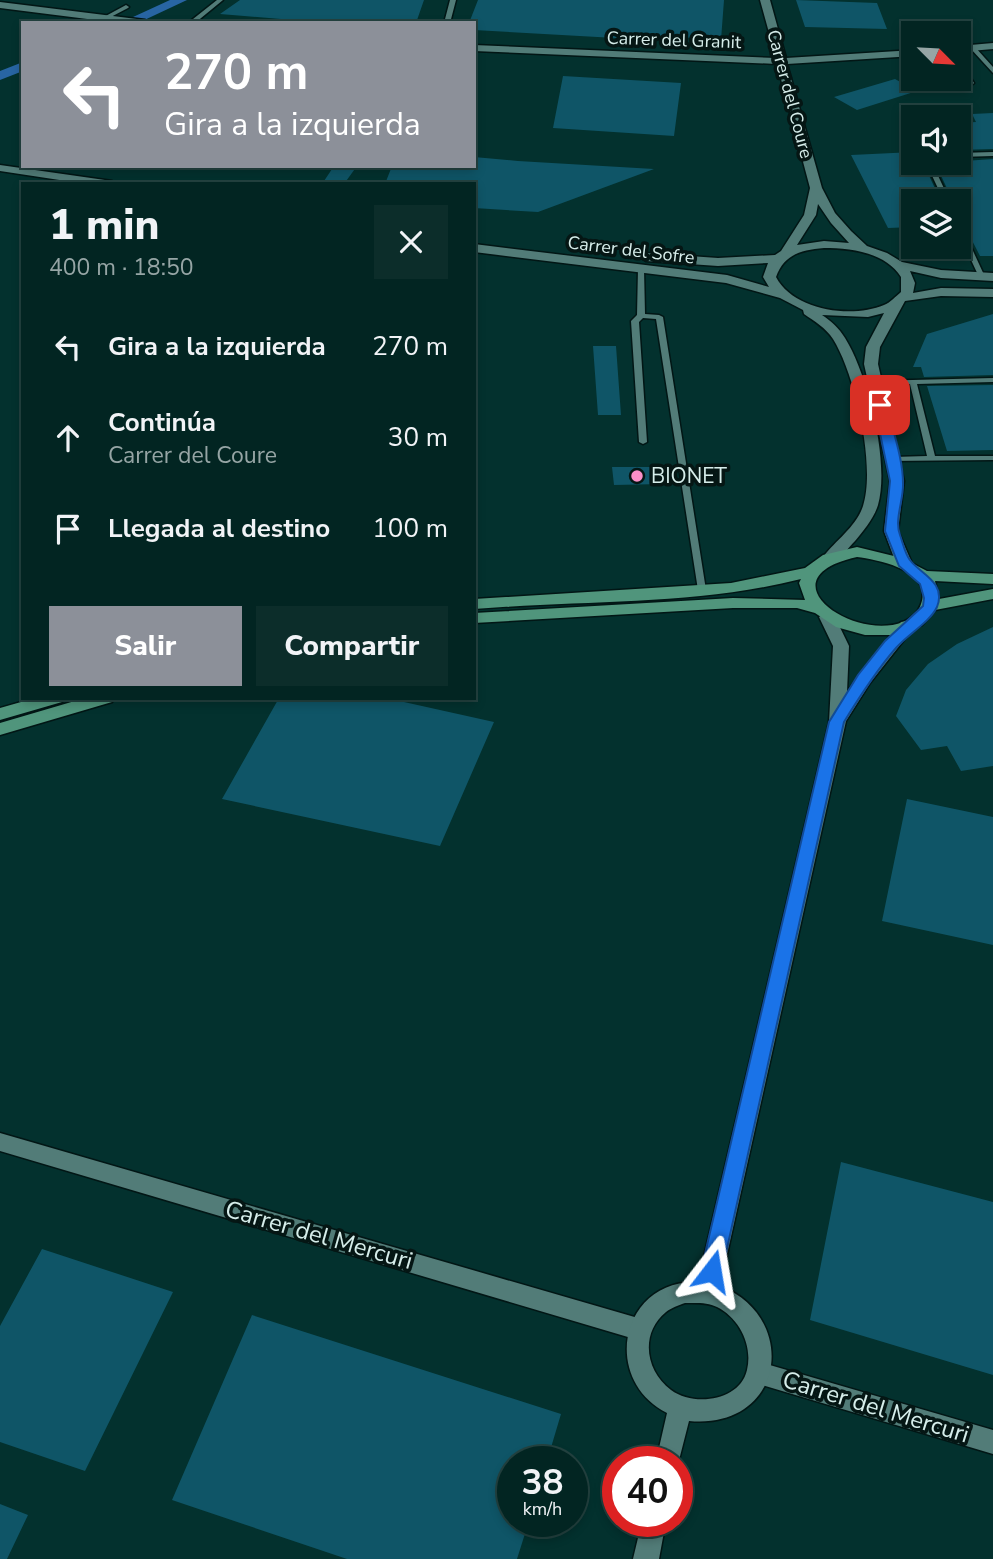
<!DOCTYPE html>
<html lang="es">
<head>
<meta charset="utf-8">
<style>
  :root { --surface:#022522; --page:#0c2d2a; --text:#f1f3f6; --muted:#96a5a5; --line:#234240; --accent:#8c9099 }
  body { margin:0; font-family:"Nunito Sans",sans-serif; background:var(--page); color:var(--text); height:100vh; display:flex; flex-direction:column; font-size:26px; white-space:nowrap }
  * { box-sizing:border-box; margin:0 }
  p { font-size:23px; color:var(--muted) }
  .icon { flex:none; width:38px; height:38px; fill:none; stroke:currentColor; stroke-width:2; stroke-linecap:round; stroke-linejoin:round }
  .map { position:relative; flex:1; overflow:hidden }
  .side { position:absolute; left:21px; top:182px; width:455px; height:518px; display:flex; flex-direction:column; background:var(--surface); border-radius:0px; box-shadow:0 4px 10px #0003,0 0 0 2px var(--line) }
  .side>* { flex:none }
  .banner { position:absolute; left:21px; top:21px; width:455px; height:147px; border-radius:0px; box-shadow:0 4px 10px #0003,0 0 0 2px var(--line); background:#8c9099; color:#fff; overflow:hidden }
  .needle { width:46px; rotate:114deg }
  .buttons { position:absolute; left:901px; top:21px; display:grid; gap:14px }
  .buttons a { display:grid; place-items:center; width:70px; height:70px; border-radius:0px; background:var(--surface); box-shadow:0 4px 10px #0003,0 0 0 2px var(--line); font-size:35px }
  .speed { position:absolute; left:497px; top:1446px; display:flex; gap:14px; font-size:35px; font-weight:700; text-align:center }
  .speed>* { display:grid; place-content:center; width:91px; height:91px; border-radius:50%; background:var(--surface); box-shadow:0 4px 10px #0003,0 0 0 2px var(--line); line-height:1 }
  .speed small { font-size:18px; font-weight:400 }
  .speed .limit { border:10px solid #d22; background:#fff; color:#111 }
  .pin { position:absolute; display:grid; place-items:center; width:60px; height:60px; color:#fff; margin:-30px; border-radius:14px; box-shadow:0 4px 10px #0006 }
  .me { position:absolute; width:77px; margin:-38px; rotate:14deg; stroke-linejoin:round; filter:drop-shadow(0 0 5px #0008) }
  .turn { display:flex; align-items:center; gap:24px; height:147px; padding:0 28px; font-size:32px }
  .turn .icon { width:91px; height:91px; stroke-width:2.5 }
  .turn b { display:block; font-size:49px; line-height:60px }
  .round { display:grid; place-items:center; flex:none; width:74px; height:74px; border-radius:0px; background:var(--page) }
  .summary { display:flex; align-items:center; justify-content:space-between; height:119px; padding:0 28px }
  h1 { font-size:42px; font-weight:800; line-height:52px }
  .primary-button { display:flex; gap:14px; margin-top:auto; padding:14px 28px }
  .primary-button a { flex:1; height:80px; border-radius:0px; background:var(--accent); color:#fff; font-size:28px; font-weight:800; line-height:80px; text-align:center }
  .primary-button a+a { background:var(--page); color:var(--text) }
  ul { padding:0; list-style:none }
  li { display:flex; align-items:center; gap:21px; height:91px; padding:0 28px }
  li div { flex:1 }
  li b { display:block; font-size:26px }
  li em { font-style:normal }
  .map>svg:first-child { display:block }
  .lines { fill:none; stroke-linecap:round; stroke-linejoin:round }
  .canal { fill:#2865a3; fill-rule:evenodd }
  .building { fill:#0f5567 }
  .service-casing { stroke:#021615; stroke-width:3 }
  .minor-casing { stroke:#021615; stroke-width:3 }
  .tertiary-casing { stroke:#021615; stroke-width:3 }
  .secondary-casing { stroke:#021615; stroke-width:3 }
  .service { fill:#527c78; fill-rule:evenodd }
  .minor { fill:#527c78; fill-rule:evenodd }
  .tertiary { fill:#527c78; fill-rule:evenodd }
  .secondary { fill:#50957c; fill-rule:evenodd }
  .route { fill:#1a73e8; stroke:#114b97; stroke-width:2 }
  .poi-dot { fill:#fa8fc8; stroke:#051614; stroke-width:2.5 }
  .labels { text-anchor:middle; dominant-baseline:central; stroke-width:7; stroke-linejoin:round; paint-order:stroke }
  .far-street-label { font-size:18px; fill:#d6edea; stroke:#051614 }
  .poi-label { font-size:21px; fill:#d6edea; stroke:#051614; text-anchor:start }
  .near-street-label { font-size:24px; fill:#d6edea; stroke:#051614 }
</style>
</head>
<body>
<div class="map">
<svg width="993" height="1559" viewBox="0 0 993 1559">
  <rect width="100%" height="100%" fill="#03312e"/>
  <g class="lines">
    <!-- canal -->
    <path class="canal" d="M170 0H187L138 23H120Z
      M23 62V71L0 80V71Z"/>
  </g>
  <!-- building -->
  <path class="building" d="M240 0H424L416 23H328L220 14Z
    M478 0H724L721 40 652 35 651 40 474 30V23H469Z
    M796 0 877 3 887 29 805 27Z
    M563 76 681 83 674 136 553 128Z
    M895 79 917 91 857 110 834 97Z
    M993 113V149L959 150V123L976 122 972 114Z
    M914 152V163H923L941 201H914V227L888 228 851 155Z
    M474 157 518 161 654 169 538 212 474 208V184H385L392 166H474Z
    M993 159V256H980L959 215V201H953L935 163Z
    M334 166H357L344 184H322Z
    M993 314V375L924 377 921 367H913L927 334Z
    M593 346H616L621 415H598Z
    M993 385V450L947 451 927 386Z
    M612 467H660L663 484 614 485Z
    M993 627V766L961 771 947 746 921 750 896 716 906 690 928 664 957 644Z
    M279 698H386L494 722 440 846 222 799Z
    M907 799 993 817V945L882 921Z
    M841 1162 993 1202V1375L810 1320Z
    M42 1249 173 1292 85 1471 0 1442V1326Z
    M252 1315 561 1414 547 1461H513V1521H529L517 1559H347L172 1500Z
    M0 1504 28 1515 7 1559H0Z"/>
  <g class="lines">
    <defs>
      <path id="service" d="M217 0H223L195 23H188Z
        M450 0H456L450 23H444Z
        M126 5 129 7 128 8 107 19 102 18Z
        M971 47H975L993 67V73L971 49Z
        M959 62 962 64 974 83 973 84 968 83 959 68Z
        M993 152V156L959 157V153Z
        M926 163H932L950 201H944Z
        M959 225 962 227 985 277 984 278 979 277 959 234Z
        M641 267 644 269 645 314 659 315 663 317 706 590 702 593 698 590 656 319 643 318 639 322 647 442 643 444 639 442 631 321 637 315 638 269Z
        M993 378V382L917 384 935 456H993V460L890 461V457H893L927 456 910 384 875 385 871 383 872 381Z"/>
      <path id="minor" d="M760 0H770L786 58 914 50V56L787 64 822 188 835 213 851 231 867 246 887 253 902 262 941 270 993 273V281L941 278 910 271 915 283 913 293 941 288 993 289V297L941 296 905 301 880 347 878 364 904 481 898 531 912 563 904 568 896 563 884 531 890 481 864 364 866 347 884 313 868 317 822 315C831 321 839 328 845 338 868 375 890 462 878 505 874 518 864 530 855 541 848 548 841 559 831 562L823 557C836 540 856 527 863 506 876 466 855 374 833 339 826 328 814 321 804 314L803 310 780 298 726 283 474 252V244L727 275 769 287 763 277 768 263 718 266 646 261 640 257 646 253 718 258 775 255 781 251 804 215 810 188 777 64 474 51V45L776 58ZM818 204 831 223 849 243 824 241 797 245 816 215ZM824 248C850 248 885 252 901 277V292C896 296 890 303 884 305 851 319 793 310 776 277 784 255 800 250 824 248Z
        M0 2 145 20 150 23H119L0 8Z
        M993 43V49L959 52V46Z
        M0 165 112 181 118 184H86L0 171Z
        M0 1133 638 1318 646 1321 650 1329 646 1337 638 1340 0 1151Z
        M759 1362 993 1430V1454L759 1384 751 1381 747 1373 751 1365Z"/>
      <path id="tertiary" d="M827 612 833 613 849 646 847 692 901 622 907 621 915 626 870 683 846 721 720 1286C800 1317 785 1430 689 1421L677 1468V1461H656L667 1413C600 1379 621 1279 698 1282L829 722 833 646 819 617ZM685 1303C695 1303 708 1302 717 1307 739 1318 753 1345 747 1370 740 1401 694 1407 671 1390 645 1371 640 1333 666 1312 671 1308 679 1305 685 1303Z
        M642 1521H666L659 1559H633Z"/>
      <path id="secondary" d="M857 547 902 558 927 571 993 574V584L935 581 939 599 993 589V599L935 610 922 625 891 635H865L836 627 815 613 797 608H733L474 623V613L733 598 805 600 799 583 801 579C694 606 583 600 474 609V599L731 583 805 568 823 555ZM857 557C880 560 933 571 921 604 918 613 912 618 903 622 853 642 762 578 857 557Z
        M35 698H64L62 702 0 720V708Z
        M85 698H114L112 702 0 735V723Z"/>
    </defs>
    <!-- service casing -->
    <use href="#service" class="service-casing"/>
    <!-- minor casing -->
    <use href="#minor" class="minor-casing"/>
    <!-- tertiary casing -->
    <use href="#tertiary" class="tertiary-casing"/>
    <!-- secondary casing -->
    <use href="#secondary" class="secondary-casing"/>
    <!-- service -->
    <use href="#service" class="service"/>
    <!-- minor -->
    <use href="#minor" class="minor"/>
    <!-- tertiary -->
    <use href="#tertiary" class="tertiary"/>
    <!-- secondary -->
    <use href="#secondary" class="secondary"/>
  </g>
  <!-- route -->
  <path class="route" d="M880 401 887 405C892 429 903 458 903 483 904 499 894 520 900 535 903 543 905 554 910 560 919 573 947 582 937 607 930 622 907 635 896 648 876 671 860 696 844 722L722 1271 719 1278 712 1280 704 1278 701 1271 829 722 858 675 885 641 923 606 924 598 920 584 899 566 885 531 890 481 874 405Z"/>
  <!-- markers -->
  <circle class="poi-dot" cx="637" cy="476" r="7"/>
  <g class="labels">
    <!-- far-street labels -->
    <g class="far-street-label">
      <text transform="translate(674 40) rotate(2)">Carrer del Granit</text>
      <text transform="translate(790 94) rotate(75)">Carrer del Coure</text>
      <text transform="translate(631 250) rotate(7)">Carrer del Sofre</text>
    </g>
    <!-- poi labels -->
    <g class="poi-label">
      <text x="651" y="476">BIONET</text>
    </g>
    <!-- near-street labels -->
    <g class="near-street-label">
      <text transform="translate(319 1235) rotate(16)">Carrer del Mercuri</text>
      <text transform="translate(876 1407) rotate(17)">Carrer del Mercuri</text>
    </g>
  </g>
</svg>
<div class="buttons">
<a><svg class="needle" viewBox="-14 -14 28 28"><path d="M0-13l5 13h-10z" fill="#e53935"/><path d="M0 13l5-13h-10z" fill="#96a5a5"/></svg></a>
<a><svg class="icon" aria-label="sound" viewBox="0 0 24 24"><path d="M4 9h4l5-4v14l-5-4H4zM17 9q2 3 0 6"/></svg></a>
<a><svg class="icon" aria-label="layers" viewBox="0 0 24 24"><path d="M12 4l9 5-9 5-9-5zM3 14l9 5 9-5"/></svg></a>
</div>
<div class="speed"><div>38<small>km/h</small></div><div class="limit">40</div></div>
<div class="pin" style="left:880px;top:405px;background:#d93025"><svg class="icon" aria-label="arrive" viewBox="0 0 24 24"><path d="M6 21V4h12l-3 4 3 4H6"/></svg></div>
<svg class="me" style="left:712px;top:1271px" viewBox="-20 -20 40 40"><path d="M0-17L14 15 0 8-14 15z" fill="#1a73e8" stroke="#fff" stroke-width="4"/></svg>
<div class="banner">
<div class="turn"><svg class="icon" aria-label="left" viewBox="0 0 24 24"><path d="M17 20v-9H6M10 6l-5 5 5 5"/></svg><div><b>270 m</b>Gira a la izquierda</div></div>
</div>
<section class="side">
<div class="summary"><div><h1>1 min</h1><p>400 m · 18:50</p></div><a class="round"><svg class="icon" aria-label="close" viewBox="0 0 24 24"><path d="M6 6l12 12M18 6L6 18"/></svg></a></div>
<ul>
<li><svg class="icon" aria-label="left" viewBox="0 0 24 24"><path d="M17 20v-9H6M10 6l-5 5 5 5"/></svg><div><b>Gira a la izquierda</b></div><em>270 m</em></li>
<li><svg class="icon" aria-label="ahead" viewBox="0 0 24 24"><path d="M12 20V5M6 11l6-6 6 6"/></svg><div><b>Continúa</b><p>Carrer del Coure</p></div><em>30 m</em></li>
<li><svg class="icon" aria-label="arrive" viewBox="0 0 24 24"><path d="M6 21V4h12l-3 4 3 4H6"/></svg><div><b>Llegada al destino</b></div><em>100 m</em></li>
</ul>
<div class="primary-button"><a>Salir</a><a>Compartir</a></div>
</section>
</div>
</body>
</html>
